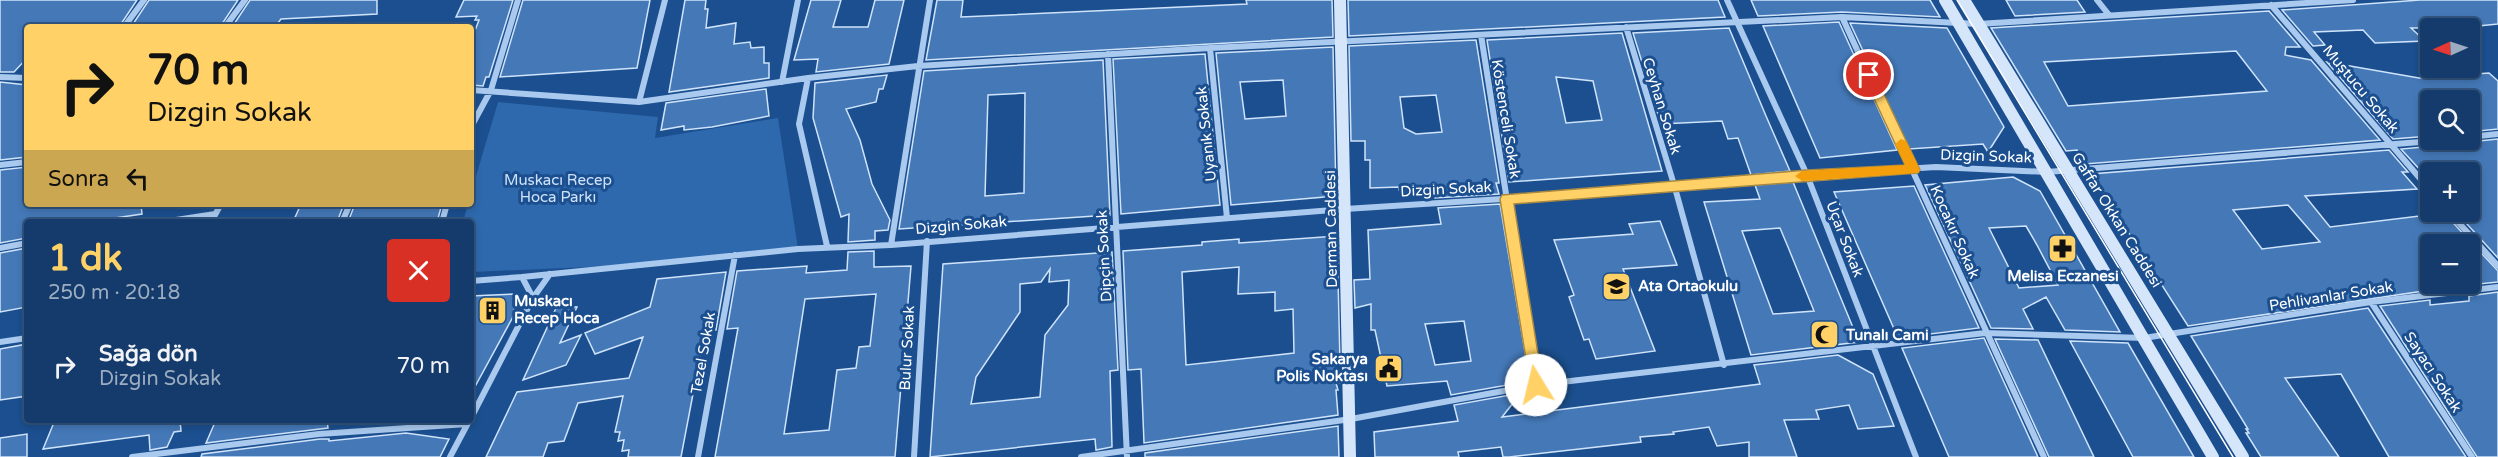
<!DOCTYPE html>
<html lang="tr">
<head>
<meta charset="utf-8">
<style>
  :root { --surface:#143b6b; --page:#214673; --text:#f1f3f6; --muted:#9dadc1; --line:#33557e; --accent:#ffd166 }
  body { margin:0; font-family:"Varela Round",sans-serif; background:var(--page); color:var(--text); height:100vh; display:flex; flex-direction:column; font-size:22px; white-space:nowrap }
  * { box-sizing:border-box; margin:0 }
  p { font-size:20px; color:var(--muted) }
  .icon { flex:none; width:33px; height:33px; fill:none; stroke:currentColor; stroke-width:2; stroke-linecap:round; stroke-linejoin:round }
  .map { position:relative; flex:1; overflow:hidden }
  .sheet { position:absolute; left:24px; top:219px; width:450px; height:204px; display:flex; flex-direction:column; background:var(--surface); border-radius:6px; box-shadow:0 3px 9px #0003,0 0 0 2px var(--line) }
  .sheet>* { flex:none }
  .hud { position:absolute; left:24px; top:24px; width:450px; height:183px; border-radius:6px; box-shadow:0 3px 9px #0003,0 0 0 2px var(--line); background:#ffd166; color:#111; overflow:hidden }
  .needle { width:39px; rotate:267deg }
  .controls { position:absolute; left:2420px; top:18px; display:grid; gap:12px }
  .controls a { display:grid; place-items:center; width:60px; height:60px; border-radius:6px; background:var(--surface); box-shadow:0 3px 9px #0003,0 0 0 2px var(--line); font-size:30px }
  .pin { position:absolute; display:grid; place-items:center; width:51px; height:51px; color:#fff; margin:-26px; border:3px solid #fff; border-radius:50%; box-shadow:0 2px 6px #0007 }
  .me { position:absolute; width:66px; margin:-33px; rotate:351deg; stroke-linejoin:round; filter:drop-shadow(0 0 4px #0008) }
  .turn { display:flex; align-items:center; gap:21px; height:126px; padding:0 24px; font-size:27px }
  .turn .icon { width:78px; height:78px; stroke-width:2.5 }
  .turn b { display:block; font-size:42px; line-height:51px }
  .then { display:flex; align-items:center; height:57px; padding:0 24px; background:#0003; gap:12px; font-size:22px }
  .round { display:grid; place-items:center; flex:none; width:63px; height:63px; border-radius:6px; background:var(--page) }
  .headline { display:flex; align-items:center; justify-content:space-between; height:102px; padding:0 24px }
  h1 { font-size:36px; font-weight:700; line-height:45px; color:var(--accent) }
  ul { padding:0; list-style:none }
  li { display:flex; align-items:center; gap:18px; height:90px; padding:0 24px }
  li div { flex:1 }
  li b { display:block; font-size:22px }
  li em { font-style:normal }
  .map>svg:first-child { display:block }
  .green { fill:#2e69ad }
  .building { fill:#4478b7; stroke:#cfe3fa; stroke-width:1.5; fill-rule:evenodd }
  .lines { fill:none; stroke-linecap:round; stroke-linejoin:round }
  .street { stroke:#a9c9ee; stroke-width:6 }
  .secondary { stroke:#d6e6fa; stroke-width:12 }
  .tram { stroke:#fff; stroke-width:1.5 }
  .route { fill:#ffd166; stroke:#a68842; stroke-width:1.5 }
  .slow { fill:#f59e0b }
  .labels { text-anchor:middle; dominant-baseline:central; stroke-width:6; stroke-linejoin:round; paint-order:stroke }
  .street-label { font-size:15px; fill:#fff; stroke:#1b4f8f }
  .park-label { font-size:15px; fill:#cfe3fa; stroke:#1b4f8f }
  .poi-label { font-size:15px; font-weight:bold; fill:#fff; stroke:#1b4f8f; text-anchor:start }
</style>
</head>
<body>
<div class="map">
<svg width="2498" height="457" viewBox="0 0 2498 457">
  <rect width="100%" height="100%" fill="#1b4f8f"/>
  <!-- green -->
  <path class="green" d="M498 102 658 117 655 138 778 118 798 249 634 265 471 272V222H463L468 204H471V193Z"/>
  <!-- building -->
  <path class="building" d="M0 0H137L119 27H27V58L14 72H0Z
    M149 0H238L220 27H131Z
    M250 0H377V14L281 19 275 27H232Z
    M464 0H513L489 77H486L483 86 471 85V41L479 20H475L477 16 456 17Z
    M523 0H650L637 68 500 77Z
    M685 0H706L705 9H708L706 28 736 23 734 44 750 42 751 48 764 47V63H769V78L669 92Z
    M811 0H841L833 27H868L875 0H904L889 64 816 72 818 59 794 60Z
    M937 0H963L961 17 1247 4 1246 0H1332L1333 37 926 60Z
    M1348 0H1718L1725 17 1349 36Z
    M1751 0H1930L1940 17 1842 12 1758 16Z
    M2006 0H2077L2085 12 2015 16Z
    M2420 0H2498V24L2458 28H2411L2425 41 2375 43 2363 30 2314 32 2325 45 2313 46 2282 10Z
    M2269 11 2300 47H2286L2285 55 2311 60 2380 140 2085 164 2077 150 2066 151 1991 28ZM2236 51 2267 91 2068 106 2044 62Z
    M1839 22 1897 150 1820 158 1763 26Z
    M1850 23 1947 28 2004 127 1988 152 1983 144 1909 149Z
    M1729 28 1766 116 1790 171 1751 175 1738 138 1728 139 1722 121 1661 124 1633 33Z
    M1622 33 1662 171 1509 182 1487 40ZM1556 77 1593 81 1602 120 1566 123Z
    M1476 40 1499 183H1496L1499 194 1435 198 1433 188 1399 190V187L1370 188V160H1365V141H1351L1349 46ZM1436 95 1442 132 1416 134 1404 128 1400 97Z
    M1333 47 1336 196 1231 205 1216 53ZM1283 80 1286 116 1245 119 1240 82Z
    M1205 54 1220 205 1121 214 1113 59Z
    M1103 60 1110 215 899 229 924 71ZM1025 93 1024 193 985 196 988 95Z
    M2327 62 2419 78 2489 73 2498 81V129L2469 132V100H2430V136L2393 139Z
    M887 75 883 89H879L876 102 846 109 860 140 872 184 890 220 888 230 875 231V240L848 242 849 214 841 217 813 118 815 83Z
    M0 82 27 85V157L0 160Z
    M766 89 769 116 712 127 684 130V126L661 130 666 103Z
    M2498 139V258L2456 212H2469V172H2422L2401 149 2445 145 2450 140 2469 148V142Z
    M2389 150 2408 172H2402L2417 189 2305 196 2330 227 2444 213 2498 271V282L2469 285V244H2430V290L2188 326 2091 174ZM2288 205 2320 242 2262 249 2233 210Z
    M27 167V204H141L142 214 88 222H27V238L0 243V170Z
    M2013 177 2040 191 2120 332 2065 330 2046 297 2023 309 2033 329 1991 328 1925 185ZM2026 226 2037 245 2058 285 2019 288 1989 228Z
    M1793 182 1859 342 1751 355 1704 202 1760 199 1755 185ZM1780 228 1788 247 1814 311 1773 314 1742 231Z
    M1914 186 1979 328 1898 338 1834 192Z
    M301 204H344L337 222H293Z
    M355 204H442L437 222H348Z
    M1500 204 1530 381 1451 395 1447 381 1387 386 1375 330H1371V304L1355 308 1354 280 1370 279 1368 230 1441 224 1438 208ZM1464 321 1471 361 1435 365 1425 324Z
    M1660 221 1677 265 1623 269 1655 351 1596 359 1589 339 1584 340 1569 297 1574 295 1554 240 1633 234 1629 224Z
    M1337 236 1340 363H1336L1339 383H1336L1338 390H1336L1338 415 1144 443 1141 369 1128 370 1123 251 1202 245V242L1239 239V243ZM1239 267 1238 294 1275 292V311L1293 309 1294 353 1186 365 1182 272Z
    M27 248V307L0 312V253Z
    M874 251V267L911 266 895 457H715L738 328 727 329 737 271 807 266 806 273 847 270 848 252ZM876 294 870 346 859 347 856 368 837 370 829 430 784 434 805 299Z
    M1112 252 1118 370 1110 371 1112 447 1096 450 1095 439 930 457 943 264ZM1050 269 1049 282 1069 280 1068 305 1045 335 1040 397 971 404 976 377 1020 312V284L1041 282Z
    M726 272 716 330 705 331 681 457H628L629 450 622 451 624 440 618 441 620 432H615L623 396 578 403 564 441 548 443 543 457H486L517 392 629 378 643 337 595 354 585 333 650 307 657 279Z
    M2498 292V457H2477L2380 306 2430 300V305L2469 301V296Z
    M515 294 514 315 471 394V296Z
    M557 306 577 307 560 343 581 335 566 365 523 380Z
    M2368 308 2466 457H2389L2341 374 2285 378 2339 457H2261L2246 433H2249L2246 429H2248L2191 336Z
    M1984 338 2038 457H1949L1902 348Z
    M1995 339 2038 340 2094 457H2049Z
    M2070 341 2128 343 2194 457H2133Z
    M27 344V396L0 400V349Z
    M1838 355 1873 374 1894 426 1858 429 1849 405 1816 410 1819 419 1784 420 1797 457H1749V442L1717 446 1709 427 1673 432 1674 434 1640 437 1641 442 1509 457H1503L1501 447 1458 452 1459 457H1375L1374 432 1458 421 1454 405 1521 393 1502 417 1760 384 1754 365Z
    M55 420H180L181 431 174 432 167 447 150 450 149 435 43 449Z
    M216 420H327L328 428 206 443Z
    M1338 426 1339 457H1145V453Z
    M406 433 449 439 440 457H201L202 454 320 439H329V441Z
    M27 434V457H0V438Z"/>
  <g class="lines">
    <!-- street -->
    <path class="street" d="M1727 0 1807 175 1916 457
      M2097 0 2109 15
      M2271 5 2430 190
      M1842 17 2044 457
      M124 27 144 0
      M225 27 245 0
      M1626 27 1675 188 1724 365
      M1481 35 1536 385
      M1210 48 1227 218
      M1108 54 1127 457
      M0 77 27 78
      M808 78 799 124 827 246
      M782 82 798 0
      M471 90 639 102 808 78 918 66 1210 48 1842 17 1978 24 2353 0
      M639 102 665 0
      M471 127 491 90 518 0
      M2469 137 2498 134
      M0 165 27 162
      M2449 212 2498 266
      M163 222 215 214
      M211 222 221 204
      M342 222 350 204
      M442 222 447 204
      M891 245 930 0
      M0 248 27 243
      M522 277 798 249 891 245 1345 209 1675 188 1807 175 1936 167 2047 172 2445 140
      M471 281 522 277 533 298
      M2371 302 2472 457
      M0 342 27 338
      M471 418 533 298 550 274
      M132 457 319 434 467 424
      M450 457 468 423
      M698 457 735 255
      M914 457 927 241
      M1081 457 1351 419 1536 385 1985 333 2144 338 2371 302 2498 287"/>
    <!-- secondary -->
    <path class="secondary" d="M1340 0 1350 457
      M1945 0 2213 457
      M1964 0 2243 457"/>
    <!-- tram -->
    <path class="tram" d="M1957 0 2233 457"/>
  </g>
  <!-- route -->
  <path class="route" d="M1869 70 1875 75 1920 170 1918 173 1514 204 1543 385 1541 390 1536 392 1531 390 1500 199 1502 195 1807 170 1905 165 1863 75Z"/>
  <!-- slow -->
  <path class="slow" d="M1901 139 1906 141 1920 170 1918 173 1802 181 1795 176 1802 171 1905 165 1895 144Z"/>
  <!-- icons -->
  <defs>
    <symbol id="pharmacy-square" viewBox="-11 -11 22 22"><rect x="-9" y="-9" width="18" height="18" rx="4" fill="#ffd166" stroke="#1b4f8f"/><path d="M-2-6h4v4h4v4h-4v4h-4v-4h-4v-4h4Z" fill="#111"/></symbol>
    <symbol id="school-square" viewBox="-11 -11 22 22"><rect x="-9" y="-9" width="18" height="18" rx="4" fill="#ffd166" stroke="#1b4f8f"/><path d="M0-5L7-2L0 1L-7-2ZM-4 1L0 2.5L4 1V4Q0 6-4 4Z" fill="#111"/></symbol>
    <symbol id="building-square" viewBox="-11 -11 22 22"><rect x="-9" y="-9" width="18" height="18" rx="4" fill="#ffd166" stroke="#1b4f8f"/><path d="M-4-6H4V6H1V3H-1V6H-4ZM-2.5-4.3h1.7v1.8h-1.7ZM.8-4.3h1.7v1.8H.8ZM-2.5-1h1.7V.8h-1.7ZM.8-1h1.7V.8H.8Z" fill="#111"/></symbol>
    <symbol id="mosque-square" viewBox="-11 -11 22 22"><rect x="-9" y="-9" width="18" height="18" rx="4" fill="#ffd166" stroke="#1b4f8f"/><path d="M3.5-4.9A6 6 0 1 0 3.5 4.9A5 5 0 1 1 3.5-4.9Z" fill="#111"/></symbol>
    <symbol id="civic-square" viewBox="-11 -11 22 22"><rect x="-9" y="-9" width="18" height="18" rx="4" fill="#ffd166" stroke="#1b4f8f"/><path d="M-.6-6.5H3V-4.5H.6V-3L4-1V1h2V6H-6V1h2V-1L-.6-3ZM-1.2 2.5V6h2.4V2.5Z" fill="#111"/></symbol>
  </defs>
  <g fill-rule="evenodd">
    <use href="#pharmacy-square" x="2046" y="232" width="33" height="33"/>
    <use href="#school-square" x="1600" y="270" width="33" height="33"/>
    <use href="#building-square" x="476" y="294" width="33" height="33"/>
    <use href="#mosque-square" x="1808" y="318" width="33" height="33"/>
    <use href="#civic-square" x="1372" y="352" width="33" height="33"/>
  </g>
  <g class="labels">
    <!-- street labels -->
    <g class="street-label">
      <text transform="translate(2361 89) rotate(50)">Muştucu Sokak</text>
      <text transform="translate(1662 106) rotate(73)">Ceyhan Sokak</text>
      <text transform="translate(1506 119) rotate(81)">Köstenceli Sokak</text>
      <text transform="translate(1206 134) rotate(-96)">Uyanık Sokak</text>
      <text transform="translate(1986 156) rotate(2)">Dizgin Sokak</text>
      <text transform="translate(1446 189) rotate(-3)">Dizgin Sokak</text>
      <text transform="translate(2117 220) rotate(58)">Gaffar Okkan Caddesi</text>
      <text transform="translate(961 225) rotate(-5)">Dizgin Sokak</text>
      <text transform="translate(1331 229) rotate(-91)">Derman Caddesi</text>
      <text transform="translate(1955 232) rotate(66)">Kocakır Sokak</text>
      <text transform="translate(1845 239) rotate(69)">Uçar Sokak</text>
      <text transform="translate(1104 256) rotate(-93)">Dipçin Sokak</text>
      <text transform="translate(2331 296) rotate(-9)">Pehlivanlar Sokak</text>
      <text transform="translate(907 348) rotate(-87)">Bulur Sokak</text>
      <text transform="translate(703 353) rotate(-80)">Tezel Sokak</text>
      <text transform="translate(2433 372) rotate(57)">Sayacı Sokak</text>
    </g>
    <!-- park labels -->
    <g class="park-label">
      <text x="558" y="180">Muskacı Recep<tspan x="558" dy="17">Hoca Parkı</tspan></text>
    </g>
    <!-- poi labels -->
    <g class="poi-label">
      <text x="2063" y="276" text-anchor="middle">Melisa Eczanesi</text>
      <text x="1638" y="286">Ata Ortaokulu</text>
      <text x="514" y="301">Muskacı<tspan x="514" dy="17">Recep Hoca</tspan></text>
      <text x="1846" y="335">Tunalı Cami</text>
      <text x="1368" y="359" text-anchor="end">Sakarya<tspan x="1368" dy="17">Polis Noktası</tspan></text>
    </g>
  </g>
</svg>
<div class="controls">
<a><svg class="needle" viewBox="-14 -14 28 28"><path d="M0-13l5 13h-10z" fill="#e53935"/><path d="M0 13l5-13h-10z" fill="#9dadc1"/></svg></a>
<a><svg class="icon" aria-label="search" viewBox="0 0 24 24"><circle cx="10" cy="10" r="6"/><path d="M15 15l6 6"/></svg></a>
<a>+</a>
<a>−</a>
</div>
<div class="pin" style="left:1869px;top:75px;background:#d93025"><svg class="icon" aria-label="arrive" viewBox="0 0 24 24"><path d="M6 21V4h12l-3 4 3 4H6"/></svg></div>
<svg class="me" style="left:1536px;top:385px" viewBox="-20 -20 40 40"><circle r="19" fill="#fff"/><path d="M0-13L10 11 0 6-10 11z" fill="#ffd166"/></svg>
<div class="hud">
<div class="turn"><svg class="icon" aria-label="right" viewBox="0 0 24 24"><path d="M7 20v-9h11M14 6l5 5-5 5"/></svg><div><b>70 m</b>Dizgin Sokak</div></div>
<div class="then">Sonra<svg class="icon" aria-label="left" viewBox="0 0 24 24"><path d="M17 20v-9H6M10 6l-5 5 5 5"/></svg></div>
</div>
<section class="sheet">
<div class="headline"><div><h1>1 dk</h1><p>250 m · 20:18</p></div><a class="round" style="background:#d93025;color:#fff"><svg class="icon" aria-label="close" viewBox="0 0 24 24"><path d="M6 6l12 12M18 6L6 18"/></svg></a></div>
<ul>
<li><svg class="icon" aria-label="right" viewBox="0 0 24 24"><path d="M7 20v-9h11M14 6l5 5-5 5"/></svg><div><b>Sağa dön</b><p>Dizgin Sokak</p></div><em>70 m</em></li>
</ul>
</section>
</div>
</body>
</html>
